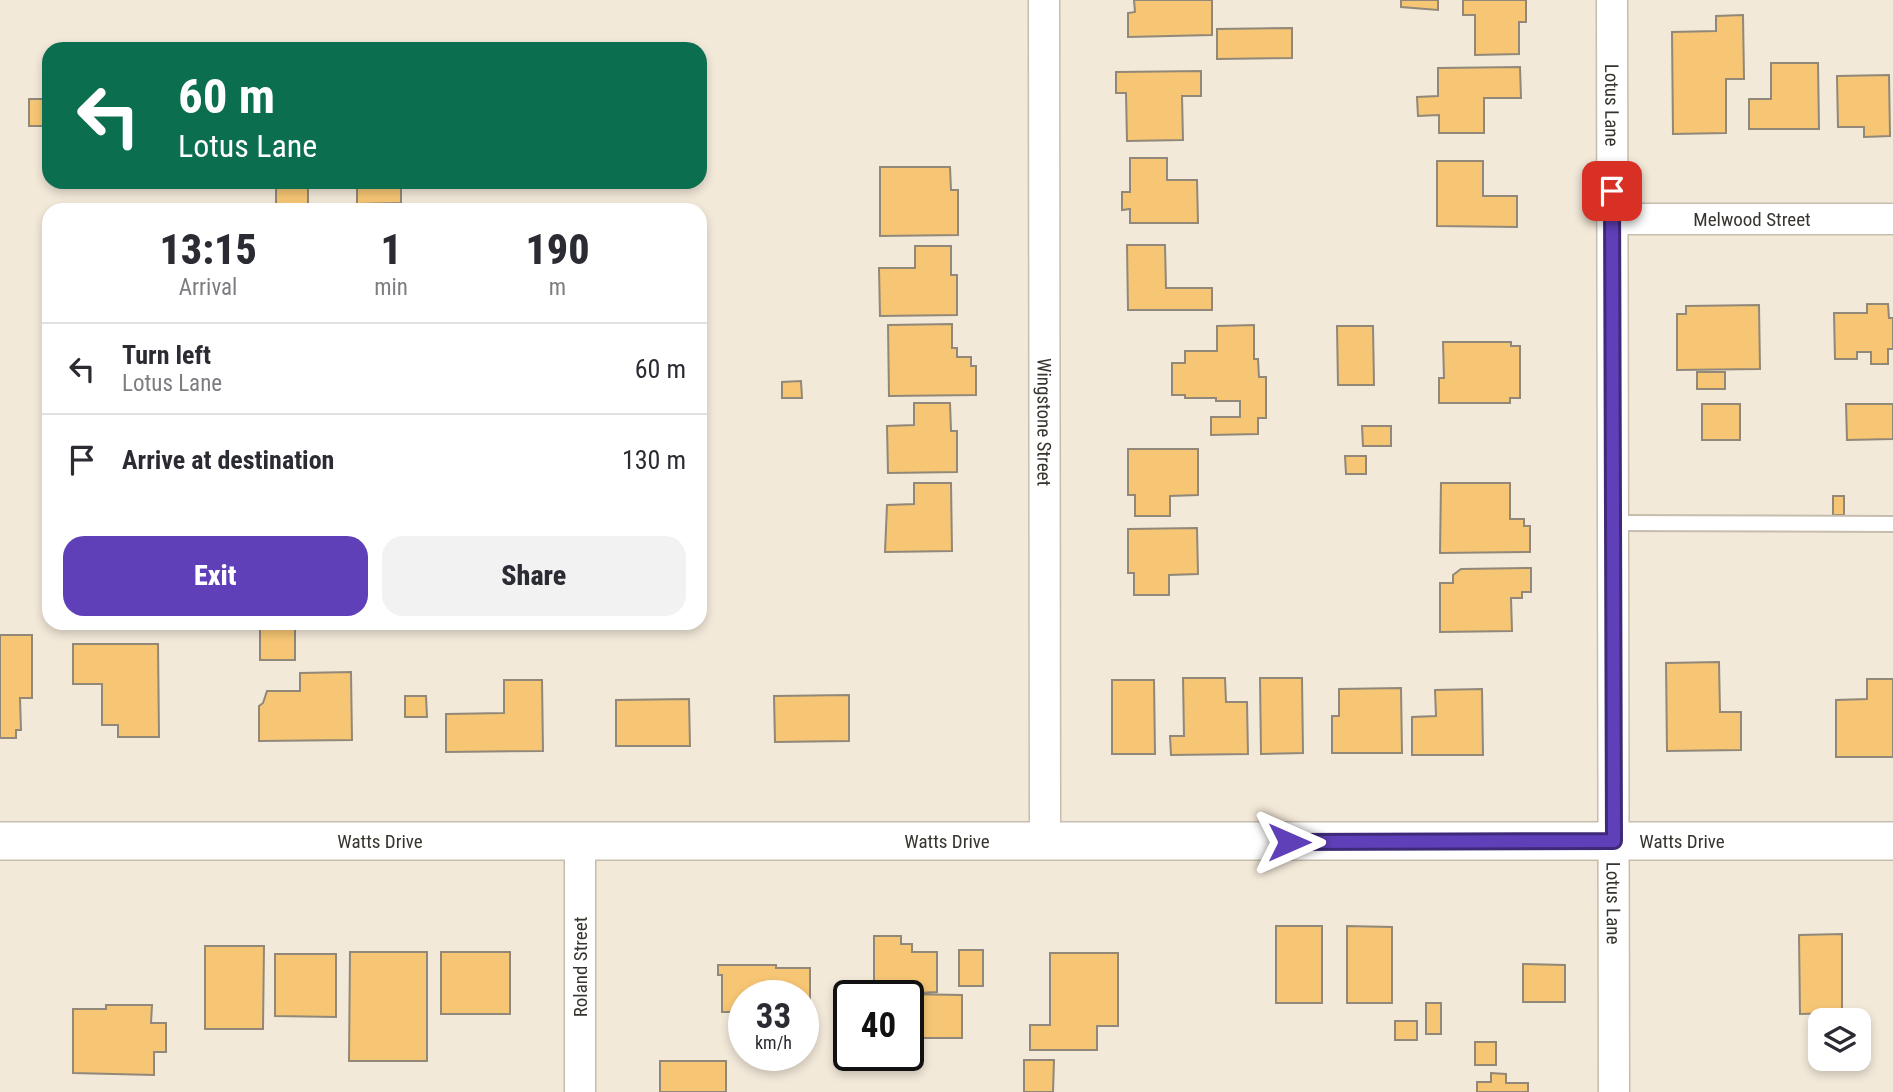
<!DOCTYPE html>
<html lang="en">
<head>
<meta charset="utf-8">
<style>
  :root { --surface:#fff; --page:#f2f2f3; --text:#2b2b33; --muted:#7c7c81; --line:#e1e1e2; --accent:#6040b9 }
  body { margin:0; font-family:"Roboto Condensed",sans-serif; background:var(--page); color:var(--text); height:100vh; display:flex; flex-direction:column; font-size:26px; white-space:nowrap }
  * { box-sizing:border-box; margin:0 }
  p { font-size:23px; color:var(--muted) }
  .icon { flex:none; width:38px; height:38px; fill:none; stroke:currentColor; stroke-width:2; stroke-linecap:round; stroke-linejoin:round }
  .map { position:relative; flex:1; overflow:hidden }
  .drawer { position:absolute; left:42px; top:203px; width:665px; height:427px; display:flex; flex-direction:column; background:var(--surface); border-radius:21px; box-shadow:0 4px 10px #0003 }
  .drawer>* { flex:none }
  .top-card { position:absolute; left:42px; top:42px; width:665px; height:147px; border-radius:21px; box-shadow:0 4px 10px #0003; background:#0b6e4f; color:#fff; overflow:hidden }
  .fabs { position:absolute; left:1808px; top:1008px; display:grid; gap:14px }
  .fabs a { display:grid; place-items:center; width:63px; height:63px; border-radius:14px; background:var(--surface); box-shadow:0 4px 10px #0003; font-size:35px }
  .speed { position:absolute; left:728px; top:980px; display:flex; gap:14px; font-size:35px; font-weight:700; text-align:center }
  .speed>* { display:grid; place-content:center; width:91px; height:91px; border-radius:50%; background:var(--surface); box-shadow:0 4px 10px #0003; line-height:1 }
  .speed small { font-size:18px; font-weight:400 }
  .speed .limit { border:4px solid #111; border-radius:10px; background:#fff; color:#111 }
  .pin { position:absolute; display:grid; place-items:center; width:60px; height:60px; color:#fff; margin:-30px; border-radius:14px; box-shadow:0 4px 10px #0006 }
  .me { position:absolute; width:77px; margin:-38px; rotate:90deg; stroke-linejoin:round; filter:drop-shadow(0 0 5px #0008) }
  .turn { display:flex; align-items:center; gap:24px; height:147px; padding:0 21px; font-size:32px }
  .turn .icon { width:91px; height:91px; stroke-width:2.5 }
  .turn b { display:block; font-size:49px; line-height:60px }
  .eta { display:flex; justify-content:space-evenly; align-items:center; height:119px; text-align:center }
  .eta b { font-size:42px; font-weight:800; line-height:49px }
  .action { display:flex; gap:14px; margin-top:auto; padding:14px 21px }
  .action a { flex:1; height:80px; border-radius:21px; background:var(--accent); color:#fff; font-size:28px; font-weight:800; line-height:80px; text-align:center }
  .action a+a { background:var(--page); color:var(--text) }
  ul { padding:0; list-style:none }
  li { display:flex; align-items:center; gap:21px; height:91px; padding:0 21px; border-top:2px solid var(--line) }
  li div { flex:1 }
  li b { display:block; font-size:26px }
  li em { font-style:normal }
  .map>svg:first-child { display:block }
  .building { fill:#f6c674; stroke:#918879; stroke-width:2 }
  .lines { fill:none; stroke-linecap:round; stroke-linejoin:round }
  .service-casing { stroke:#c6bdad; stroke-width:18 }
  .minor-casing { stroke:#c6bdad; stroke-width:33 }
  .tertiary-casing { stroke:#c6bdad; stroke-width:40 }
  .service { stroke:#fff; stroke-width:14 }
  .minor { stroke:#fff; stroke-width:30 }
  .tertiary { stroke:#fff; stroke-width:37 }
  .route-casing { stroke:#3e2a78; stroke-width:18 }
  .route { stroke:#6040b9; stroke-width:12 }
  .labels { text-anchor:middle; dominant-baseline:central; stroke-width:6; stroke-linejoin:round; paint-order:stroke }
  .street-label { font-size:19px; fill:#37332d; stroke:#fff }
</style>
</head>
<body>
<div class="map">
<svg width="1893" height="1092" viewBox="0 0 1893 1092">
  <rect width="100%" height="100%" fill="#f3e9d9"/>
  <!-- building -->
  <path class="building" d="M1134 0H1212V35L1128 37V13L1135 12Z
    M1401 0H1438V10L1401 7Z
    M1463 0H1526V22H1519V54L1475 55V15H1463Z
    M1743 15 1744 79H1726V133L1673 134 1672 32 1716 31V16Z
    M1292 28V58L1217 59V29Z
    M1771 63H1818L1819 129H1749V99H1771Z
    M1520 67 1521 98H1484V133H1439V115L1418 116 1417 97 1438 96V68Z
    M1201 71V96H1182L1183 140 1127 141 1126 93H1116V72Z
    M1889 75 1890 136 1864 137V127H1838L1837 76Z
    M29 99H49V126H29Z
    M1130 158H1167V180H1197L1198 223H1130V209L1122 210V192H1130Z
    M1437 161H1483V196H1517V227L1437 226Z
    M880 167H950L951 190H958V235L880 236Z
    M357 182H401V203L357 204Z
    M276 184H308V210H276Z
    M1127 245H1165L1166 288H1212V310H1128Z
    M915 246H951V275H957V315L880 316 879 268H915Z
    M1867 304H1888L1889 318H1893V349H1888V364H1871V352H1857V359H1835L1834 313H1867Z
    M1759 305 1760 369 1677 370V314H1686V306Z
    M952 324V348H957V357H971V366H976V395L889 396 888 325Z
    M1254 325V359H1258L1259 377H1266V418H1258V434L1211 435V417H1240V401H1216V398H1185V395H1172V363H1185V351H1217V326Z
    M1337 326H1373L1374 385H1338Z
    M1443 342H1511V346H1520V398H1510V403H1439V378H1444Z
    M1697 372H1725V389H1697Z
    M801 381 802 398H782V382Z
    M914 403H950L951 431H957V472L888 473 887 426 914 425Z
    M1702 404H1740V440H1702Z
    M1846 404H1893V439L1847 440Z
    M1362 426H1391V446H1363Z
    M1128 449H1198V495L1170 496V516H1135V495H1128Z
    M1345 456H1366V474H1346Z
    M914 483H951L952 551 885 552 887 505 914 504Z
    M1441 483H1510V519H1524V526H1530V552L1440 553Z
    M1833 496H1844V515H1833Z
    M1197 528 1198 574 1169 575V595H1134V573H1128V529Z
    M1531 568V592H1522V598H1511L1512 631 1440 632V583H1453V575L1461 569Z
    M260 623H295V660H260Z
    M0 635H32V698H20L21 730H16V738H0Z
    M73 644H158L159 737H118V725H102V684H73Z
    M1719 662 1720 712H1741V750L1667 751 1666 663Z
    M351 672 352 740 259 741V706L263 703 267 691H300V673Z
    M1183 678H1225L1226 702H1247L1248 754 1171 755 1170 736H1184Z
    M1260 678H1302L1303 753 1261 754Z
    M1867 679H1893V757H1836V700L1867 699Z
    M504 680H542L543 751 446 752V714L504 713Z
    M1112 680H1154L1155 754H1112Z
    M1401 688 1402 753H1332V716H1339V689Z
    M1482 689 1483 755H1412V717L1436 716 1435 690Z
    M849 695V741L775 742 774 696Z
    M405 696H426L427 717H405Z
    M689 699 690 746H616V700Z
    M1276 926H1322V1003H1276Z
    M1347 926 1392 927V1003H1347Z
    M1842 934V1013L1800 1014 1799 935Z
    M874 936H901V944H912V952H937V992L874 995Z
    M205 946H264L263 1029H205Z
    M959 950H983V986H959Z
    M350 952H427V1061H349Z
    M441 952H510V1014H441Z
    M1050 953H1118V1026H1097V1050H1030V1025H1050Z
    M275 954H336V1017L275 1016Z
    M1523 964 1565 965V1002H1523Z
    M718 965H776V968H810V1012H803V996H744V1012H722V975H718Z
    M904 994 962 995V1038H908V996Z
    M1426 1003H1441V1034H1426Z
    M106 1005H152L151 1023H166V1052H154V1075L73 1073V1009H106Z
    M1395 1021H1417V1040H1395Z
    M1475 1042H1496V1065H1475Z
    M1024 1060H1054L1053 1092H1024Z
    M660 1061H726V1092H660Z
    M1491 1073 1506 1074V1083H1528V1092H1477V1082H1491Z"/>
  <g class="lines">
    <defs>
      <path id="service" d="M1613 523 1893 524"/>
      <g id="minor">
        <path id="s1" d="M1044 0 1045 842"/>
        <path id="s2" d="M1612 0 1614 1092"/>
        <path id="s3" d="M1612 219H1893"/>
        <path d="M580 842V1092"/>
      </g>
      <g id="tertiary">
        <path id="s4" d="M0 841H1893"/>
      </g>
    </defs>
    <!-- service casing -->
    <use href="#service" class="service-casing"/>
    <!-- minor casing -->
    <use href="#minor" class="minor-casing"/>
    <!-- tertiary casing -->
    <use href="#tertiary" class="tertiary-casing"/>
    <!-- service -->
    <use href="#service" class="service"/>
    <!-- minor -->
    <use href="#minor" class="minor"/>
    <!-- tertiary -->
    <use href="#tertiary" class="tertiary"/>
  </g>
  <g class="lines">
    <defs>
      <path id="route" d="M1289 842 1614 841 1612 191"/>
    </defs>
    <!-- route casing -->
    <use href="#route" class="route-casing"/>
    <!-- route -->
    <use href="#route" class="route"/>
  </g>
  <g class="labels">
    <!-- street labels -->
    <g class="street-label">
      <text stroke="none"><textPath href="#s2" startOffset="105">Lotus Lane</textPath></text>
      <text stroke="none"><textPath href="#s3" startOffset="140">Melwood Street</textPath></text>
      <text stroke="none"><textPath href="#s1" startOffset="422">Wingstone Street</textPath></text>
      <text stroke="none"><textPath href="#s4" startOffset="380">Watts Drive</textPath></text>
      <text stroke="none"><textPath href="#s4" startOffset="1682">Watts Drive</textPath></text>
      <text stroke="none"><textPath href="#s4" startOffset="947">Watts Drive</textPath></text>
      <text stroke="none"><textPath href="#s2" startOffset="903">Lotus Lane</textPath></text>
      <text transform="translate(580 967) rotate(-90)">Roland Street</text>
    </g>
  </g>
</svg>
<div class="fabs">
<a><svg class="icon" aria-label="layers" viewBox="0 0 24 24"><path d="M12 4l9 5-9 5-9-5zM3 14l9 5 9-5"/></svg></a>
</div>
<div class="speed"><div>33<small>km/h</small></div><div class="limit">40</div></div>
<div class="pin" style="left:1612px;top:191px;background:#d93025"><svg class="icon" aria-label="arrive" viewBox="0 0 24 24"><path d="M6 21V4h12l-3 4 3 4H6"/></svg></div>
<svg class="me" style="left:1289px;top:842px" viewBox="-20 -20 40 40"><path d="M0-17L14 15 0 8-14 15z" fill="#6040b9" stroke="#fff" stroke-width="4"/></svg>
<div class="top-card">
<div class="turn"><svg class="icon" aria-label="left" viewBox="0 0 24 24"><path d="M17 20v-9H6M10 6l-5 5 5 5"/></svg><div><b>60 m</b>Lotus Lane</div></div>
</div>
<section class="drawer">
<div class="eta">
<div><b>13:15</b><p>Arrival</p></div>
<div><b>1</b><p>min</p></div>
<div><b>190</b><p>m</p></div>
</div>
<ul>
<li><svg class="icon" aria-label="left" viewBox="0 0 24 24"><path d="M17 20v-9H6M10 6l-5 5 5 5"/></svg><div><b>Turn left</b><p>Lotus Lane</p></div><em>60 m</em></li>
<li><svg class="icon" aria-label="arrive" viewBox="0 0 24 24"><path d="M6 21V4h12l-3 4 3 4H6"/></svg><div><b>Arrive at destination</b></div><em>130 m</em></li>
</ul>
<div class="action"><a>Exit</a><a>Share</a></div>
</section>
</div>
</body>
</html>
